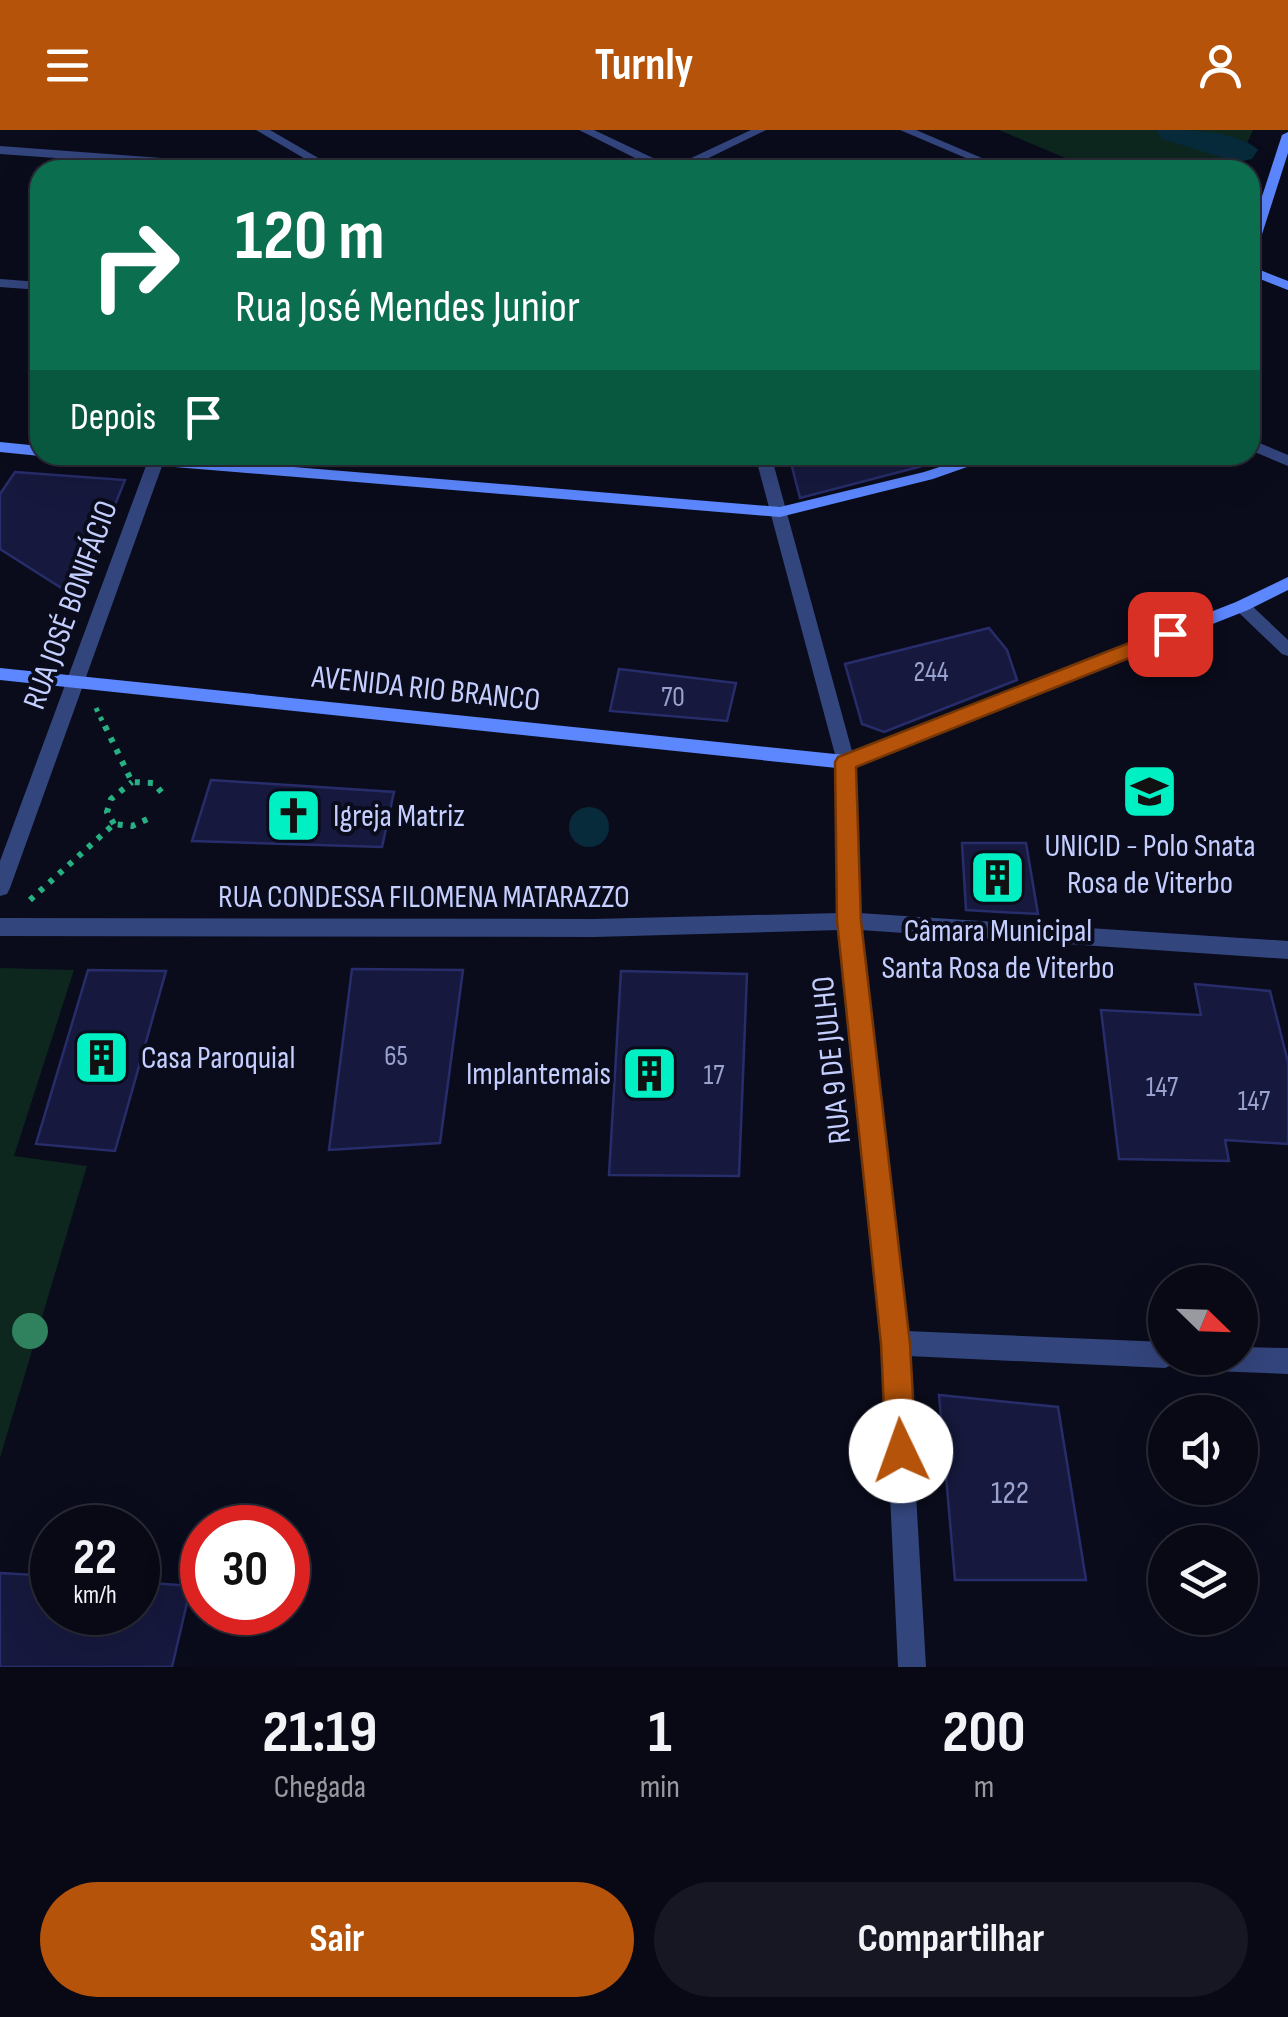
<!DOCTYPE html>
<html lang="pt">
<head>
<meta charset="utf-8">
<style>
  :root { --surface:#080915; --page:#161722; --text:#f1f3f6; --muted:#989aa0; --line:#292a34; --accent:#b45309 }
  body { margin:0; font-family:"Sofia Sans Condensed",sans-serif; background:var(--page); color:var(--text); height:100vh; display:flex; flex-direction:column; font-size:38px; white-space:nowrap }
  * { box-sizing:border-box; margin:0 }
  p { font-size:32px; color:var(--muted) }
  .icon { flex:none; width:55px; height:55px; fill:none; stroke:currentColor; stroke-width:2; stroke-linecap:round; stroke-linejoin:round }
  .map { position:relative; height:1537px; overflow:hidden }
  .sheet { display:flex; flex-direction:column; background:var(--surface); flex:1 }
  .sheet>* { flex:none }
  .top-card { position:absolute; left:30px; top:30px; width:1230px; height:305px; border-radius:30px; box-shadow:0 10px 40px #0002,0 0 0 2px var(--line); background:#0b6e4f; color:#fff; overflow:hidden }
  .needle { width:65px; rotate:113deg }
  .fabs { position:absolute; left:1148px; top:1135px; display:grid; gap:20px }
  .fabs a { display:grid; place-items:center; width:110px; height:110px; border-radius:50%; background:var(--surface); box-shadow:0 10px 40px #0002,0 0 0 2px var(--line); font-size:50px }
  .speed { position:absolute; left:30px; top:1375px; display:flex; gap:20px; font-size:50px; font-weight:700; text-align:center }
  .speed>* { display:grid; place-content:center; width:130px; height:130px; border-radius:50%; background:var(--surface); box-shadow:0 10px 40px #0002,0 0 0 2px var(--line); line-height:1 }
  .speed small { font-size:25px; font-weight:400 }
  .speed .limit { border:15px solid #d22; background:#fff; color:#111 }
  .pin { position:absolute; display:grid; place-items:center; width:85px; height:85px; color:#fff; margin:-42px; border-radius:20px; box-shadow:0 5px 15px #0006 }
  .me { position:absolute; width:110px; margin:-55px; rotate:357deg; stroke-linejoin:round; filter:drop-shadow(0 0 8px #0008) }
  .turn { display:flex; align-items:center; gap:35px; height:210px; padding:0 40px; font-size:45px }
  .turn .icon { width:130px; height:130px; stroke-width:2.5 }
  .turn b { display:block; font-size:70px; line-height:85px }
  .then { display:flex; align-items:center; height:95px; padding:0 40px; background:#0003; gap:20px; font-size:38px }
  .eta { display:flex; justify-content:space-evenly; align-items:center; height:170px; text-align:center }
  .eta b { font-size:60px; font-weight:700; line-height:70px }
  .action { display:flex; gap:20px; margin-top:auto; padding:20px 40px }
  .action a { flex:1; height:115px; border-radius:60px; background:var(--accent); color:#fff; font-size:40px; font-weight:700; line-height:115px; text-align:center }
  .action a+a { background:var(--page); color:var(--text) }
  header { display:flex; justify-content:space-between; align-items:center; height:130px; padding:0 40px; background:var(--accent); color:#fff; font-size:45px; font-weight:700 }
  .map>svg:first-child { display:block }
  .green { fill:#0d261e }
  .water { fill:#082b3c }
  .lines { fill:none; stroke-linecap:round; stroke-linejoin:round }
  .river { fill:#082b3c; fill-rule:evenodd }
  .building { fill:#16193d; stroke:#272d6a; stroke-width:2.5 }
  .path-far1 { stroke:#27b081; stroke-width:5; stroke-dasharray:4 6; stroke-linecap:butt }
  .path { stroke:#27b081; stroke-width:6; stroke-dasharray:5 8; stroke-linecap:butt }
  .street { fill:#33457d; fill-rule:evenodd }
  .secondary { fill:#5c87ff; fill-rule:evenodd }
  .tree { fill:#2f825d }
  .route { fill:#b45309; stroke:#753606; stroke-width:2.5 }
  .labels { text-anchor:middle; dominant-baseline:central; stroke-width:8; stroke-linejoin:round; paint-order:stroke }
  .number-label { font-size:28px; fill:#99a2ce }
  .street-label { font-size:32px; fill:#c5cfff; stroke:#0a0c1c }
  .poi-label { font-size:32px; fill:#c5cfff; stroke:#0a0c1c; text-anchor:start }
  .near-number-label { font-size:32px; fill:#99a2ce }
</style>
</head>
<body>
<header><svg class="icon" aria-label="menu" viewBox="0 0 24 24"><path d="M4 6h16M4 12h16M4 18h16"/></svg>Turnly<svg class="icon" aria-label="person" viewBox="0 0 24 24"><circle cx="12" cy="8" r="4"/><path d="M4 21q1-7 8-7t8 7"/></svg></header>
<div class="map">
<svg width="1288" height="1537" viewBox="0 0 1288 1537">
  <rect width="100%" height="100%" fill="#0a0c1c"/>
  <!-- green -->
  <path class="green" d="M999 0H1253L1235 40H1094Z
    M0 838 74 840 14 1026 87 1036 0 1328Z"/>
  <!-- water -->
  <path class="water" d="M569 697a20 20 0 1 1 40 0a20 20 0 1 1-40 0Z"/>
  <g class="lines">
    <!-- river -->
    <path class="river" d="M1156 0C1186 0 1238 0 1258 20L1252 29 1237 32 1162 9Z"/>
  </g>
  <!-- building -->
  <path class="building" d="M789 325H924L926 335 800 368Z
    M15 342 125 350 77 468 0 419V364Z
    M989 498 1007 520 1017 550 884 602 862 594 845 534Z
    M619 539 736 553 727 591 610 581Z
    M211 650 394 662 382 717 192 711Z
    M962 713H1026L1038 784 966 780Z
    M352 839 463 840 440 1013 329 1020Z
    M88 840 166 841 115 1021 36 1014Z
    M621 841 747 844 739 1046 609 1045Z
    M1195 854 1270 861 1288 932V1014L1225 1010 1229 1031 1119 1029 1101 880 1201 885Z
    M939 1265 1058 1277 1086 1450H955Z
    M0 1443 52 1446V1482H138V1452L191 1456 172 1537H0Z"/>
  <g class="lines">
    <!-- path-far1 -->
    <path class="path-far1" d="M96 578 106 599"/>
    <!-- path -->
    <path class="path" d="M105 596 132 652 154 653 162 663
      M114 694 107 682 111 669 132 652
      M30 770 114 694 132 696 152 687"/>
    <!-- street -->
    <path class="street" d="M256 0H270L339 40H324Z
      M579 0H594L672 37 751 0H766L684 40H659Z
      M900 0H916L1010 40H994Z
      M0 16 270 36 276 40H222L0 24Z
      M0 149 40 152V160L0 157Z
      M1250 309 1288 325V336L1250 320Z
      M150 325H166L10 758 7 764 0 766V731Z
      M755 325H771L855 632 859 783 1288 811V829L860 800 906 1201 1165 1212V1228H1176L1174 1234 1165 1238 908 1226 926 1537H898L883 1213 840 800 594 807 0 806V788L594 789 839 783 837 632Z
      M1242 470 1248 472 1288 510V526L1282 524 1236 480V472Z
      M1240 1217 1288 1218V1244L1213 1241 1204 1237 1201 1228H1240Z"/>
    <!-- secondary -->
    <path class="secondary" d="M1288 2V23L1256 123 1250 127V103L1282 5Z
      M1250 136 1288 151V160L1250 145Z
      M0 312 40 316V325H43L40 326 0 322Z
      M82 325H148L780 377 924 342 977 325H1001L933 349 780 387 90 330Z
      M1288 447V460L1248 480 846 639 0 550V538L845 625 1236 472Z"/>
  </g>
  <!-- trees -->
  <circle class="tree" cx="30" cy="1201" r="18"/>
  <!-- route -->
  <path class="route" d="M1170 497 1179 504 1177 509 856 637 861 791 910 1214 916 1321 911 1332 901 1336 891 1332 886 1321 881 1214 837 791 835 632 838 627Z"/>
  <!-- icons -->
  <defs>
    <symbol id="university-square" viewBox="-11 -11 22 22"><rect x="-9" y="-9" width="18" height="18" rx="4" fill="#00f0c3" stroke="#0a0c1c"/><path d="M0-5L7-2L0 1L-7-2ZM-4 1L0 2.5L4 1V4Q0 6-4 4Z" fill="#111"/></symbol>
    <symbol id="church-square" viewBox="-11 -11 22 22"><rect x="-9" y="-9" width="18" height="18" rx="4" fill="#00f0c3" stroke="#0a0c1c"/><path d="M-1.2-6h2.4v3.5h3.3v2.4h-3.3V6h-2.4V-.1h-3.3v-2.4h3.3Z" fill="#111"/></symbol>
    <symbol id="building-square" viewBox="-11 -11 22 22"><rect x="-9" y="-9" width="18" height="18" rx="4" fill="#00f0c3" stroke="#0a0c1c"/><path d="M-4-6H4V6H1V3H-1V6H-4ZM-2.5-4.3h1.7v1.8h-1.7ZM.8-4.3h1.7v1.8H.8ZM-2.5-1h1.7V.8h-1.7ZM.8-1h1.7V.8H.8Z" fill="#111"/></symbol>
  </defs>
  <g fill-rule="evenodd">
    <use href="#university-square" x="1118" y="630" width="63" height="63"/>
    <use href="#church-square" x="262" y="654" width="63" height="63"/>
    <use href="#building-square" x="966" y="716" width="63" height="63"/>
    <use href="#building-square" x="70" y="896" width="63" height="63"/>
    <use href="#building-square" x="618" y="912" width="63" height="63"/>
  </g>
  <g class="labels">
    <!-- number labels -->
    <g class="number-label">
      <text x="931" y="542">244</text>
      <text x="673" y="567">70</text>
      <text x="396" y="926">65</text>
      <text x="714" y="945">17</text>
      <text x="1162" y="957">147</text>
      <text x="1254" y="971">147</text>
    </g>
    <!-- street labels -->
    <g class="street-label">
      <text transform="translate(71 475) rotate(-70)">RUA JOSÉ BONIFÁCIO</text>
      <text transform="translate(426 559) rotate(6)">AVENIDA RIO BRANCO</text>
      <text x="424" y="767">RUA CONDESSA FILOMENA MATARAZZO</text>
      <text transform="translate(832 930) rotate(-96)">RUA 9 DE JULHO</text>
    </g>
    <!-- poi labels -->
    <g class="poi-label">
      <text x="333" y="686">Igreja Matriz</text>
      <text x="1150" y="716" text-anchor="middle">UNICID - Polo Snata<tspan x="1150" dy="37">Rosa de Viterbo</tspan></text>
      <text x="998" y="801" text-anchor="middle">Câmara Municipal<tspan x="998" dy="37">Santa Rosa de Viterbo</tspan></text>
      <text x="141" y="928">Casa Paroquial</text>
      <text x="611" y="944" text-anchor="end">Implantemais</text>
    </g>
    <!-- near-number labels -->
    <g class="near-number-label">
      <text x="1010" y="1363">122</text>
    </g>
  </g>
</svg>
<div class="fabs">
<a><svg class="needle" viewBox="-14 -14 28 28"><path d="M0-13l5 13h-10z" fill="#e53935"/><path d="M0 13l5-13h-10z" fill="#989aa0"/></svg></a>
<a><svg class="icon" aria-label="sound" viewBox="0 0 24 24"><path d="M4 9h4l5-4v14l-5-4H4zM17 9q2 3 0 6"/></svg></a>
<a><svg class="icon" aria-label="layers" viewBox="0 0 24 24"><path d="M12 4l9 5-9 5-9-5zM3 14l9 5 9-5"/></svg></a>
</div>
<div class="speed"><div>22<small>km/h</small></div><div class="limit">30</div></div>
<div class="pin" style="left:1170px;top:504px;background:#d93025"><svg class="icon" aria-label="arrive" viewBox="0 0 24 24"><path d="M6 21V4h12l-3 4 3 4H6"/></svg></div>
<svg class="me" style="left:901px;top:1321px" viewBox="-20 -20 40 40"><circle r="19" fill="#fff"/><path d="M0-13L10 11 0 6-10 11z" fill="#b45309"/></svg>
<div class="top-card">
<div class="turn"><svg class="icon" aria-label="right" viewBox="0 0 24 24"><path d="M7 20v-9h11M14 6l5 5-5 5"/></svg><div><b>120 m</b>Rua José Mendes Junior</div></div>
<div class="then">Depois<svg class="icon" aria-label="arrive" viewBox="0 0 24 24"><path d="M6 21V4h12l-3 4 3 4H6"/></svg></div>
</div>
</div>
<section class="sheet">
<div class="eta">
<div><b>21:19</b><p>Chegada</p></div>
<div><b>1</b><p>min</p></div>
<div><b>200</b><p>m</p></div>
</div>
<div class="action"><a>Sair</a><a>Compartilhar</a></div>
</section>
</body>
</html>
